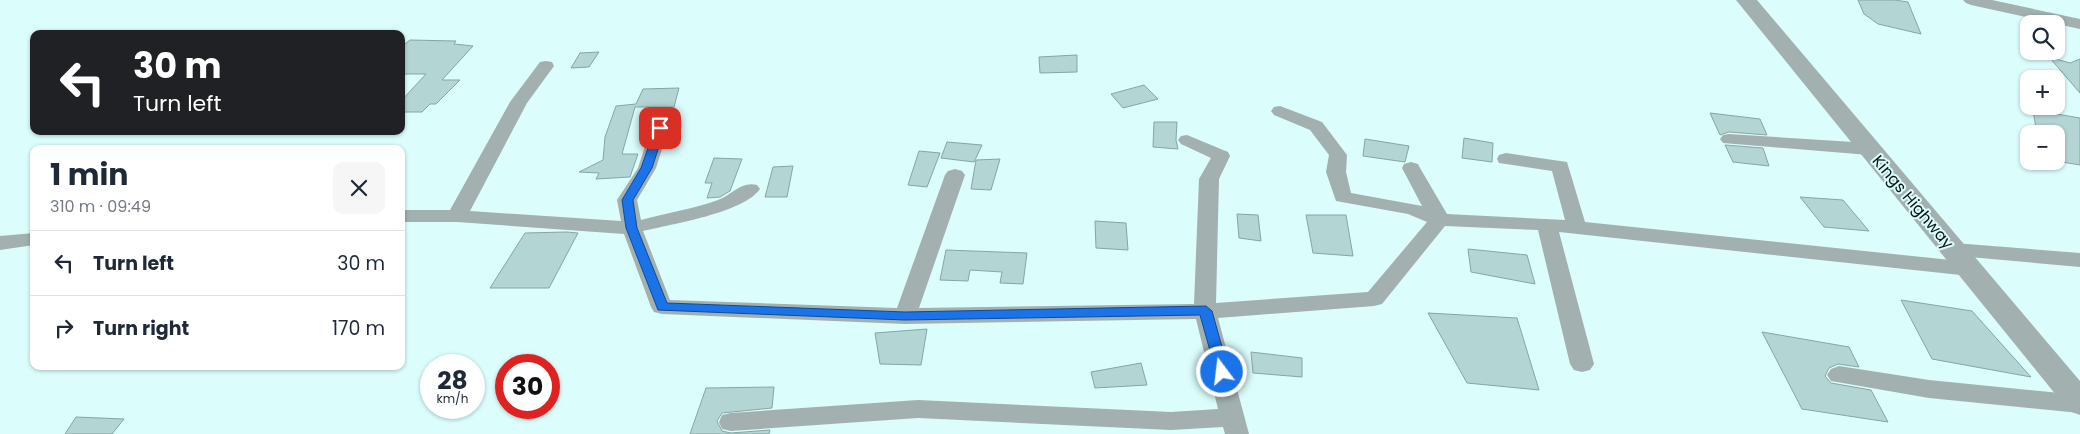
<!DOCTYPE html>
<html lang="en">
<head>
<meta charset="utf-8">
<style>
  :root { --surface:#fff; --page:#f6f6f7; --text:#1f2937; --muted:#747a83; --line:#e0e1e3 }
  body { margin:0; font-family:Poppins,sans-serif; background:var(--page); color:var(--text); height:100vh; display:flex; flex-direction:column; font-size:19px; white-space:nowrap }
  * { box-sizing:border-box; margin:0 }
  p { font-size:16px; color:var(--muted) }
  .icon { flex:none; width:28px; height:28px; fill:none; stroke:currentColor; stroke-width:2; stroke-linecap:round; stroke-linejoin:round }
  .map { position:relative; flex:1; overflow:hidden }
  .drawer { position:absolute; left:30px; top:145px; width:375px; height:225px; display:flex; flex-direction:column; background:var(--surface); border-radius:10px; box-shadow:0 1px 4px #0004 }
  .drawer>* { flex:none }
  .guide { position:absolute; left:30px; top:30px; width:375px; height:105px; border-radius:10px; box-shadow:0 1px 4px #0004; background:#202124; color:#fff; overflow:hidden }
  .tools { position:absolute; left:2020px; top:15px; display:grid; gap:10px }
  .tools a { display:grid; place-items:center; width:45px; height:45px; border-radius:10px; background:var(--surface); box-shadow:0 1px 4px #0004; font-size:25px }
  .speed { position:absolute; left:420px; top:354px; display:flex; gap:10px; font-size:25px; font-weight:700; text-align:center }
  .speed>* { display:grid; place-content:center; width:65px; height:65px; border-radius:50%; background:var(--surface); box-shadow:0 1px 4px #0004; line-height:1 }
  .speed small { font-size:12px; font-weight:400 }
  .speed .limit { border:8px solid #d22; background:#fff; color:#111 }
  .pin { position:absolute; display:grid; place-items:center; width:42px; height:42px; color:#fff; margin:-21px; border-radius:10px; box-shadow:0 2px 8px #0006 }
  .me { position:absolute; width:55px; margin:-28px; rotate:345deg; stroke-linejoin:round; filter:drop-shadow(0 0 4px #0008) }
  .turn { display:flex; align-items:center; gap:18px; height:105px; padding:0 20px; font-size:22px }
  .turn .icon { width:65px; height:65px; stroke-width:2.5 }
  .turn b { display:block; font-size:35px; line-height:42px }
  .round { display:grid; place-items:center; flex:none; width:52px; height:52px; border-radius:10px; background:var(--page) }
  .headline { display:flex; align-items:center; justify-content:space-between; height:85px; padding:0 20px }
  h1 { font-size:30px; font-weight:700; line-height:38px }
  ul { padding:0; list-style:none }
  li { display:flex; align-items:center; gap:15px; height:65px; padding:0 20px; border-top:1px solid var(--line) }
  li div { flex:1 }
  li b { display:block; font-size:19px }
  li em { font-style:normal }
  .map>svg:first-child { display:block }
  .building { fill:#b3d5d4; stroke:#86a6a5 }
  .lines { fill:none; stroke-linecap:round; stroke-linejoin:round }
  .minor { fill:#a2b0b0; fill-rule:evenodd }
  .tertiary { fill:#a2b0b0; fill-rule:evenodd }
  .route { fill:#1a73e8; stroke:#114b97 }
  .labels { text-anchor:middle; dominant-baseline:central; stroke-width:4; stroke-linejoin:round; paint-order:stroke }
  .street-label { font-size:16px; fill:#091515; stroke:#dbfdfc }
</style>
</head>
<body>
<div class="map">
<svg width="2080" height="434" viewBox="0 0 2080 434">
  <rect width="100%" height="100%" fill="#dbfdfc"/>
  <!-- building -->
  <path class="building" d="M1858 0H1895L1908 2 1921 34 1878 24 1864 14Z
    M410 40 456 41 454 44 473 46 442 80H460L436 104H430L422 112H401V101L426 74H401V47Z
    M599 52 589 67 571 68 580 53Z
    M1077 55V72L1040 73 1039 57Z
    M2049 57 2070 63 2080 59V93Z
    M1144 85 1158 99 1123 108 1111 94Z
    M679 88 674 107H635L622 154H638L630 177 596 179 599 173 579 172 603 160 605 137 616 106 636 104 643 89Z
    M2033 110 2080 118V165L2056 161V134H2037Z
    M1710 113 1760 119 1767 135 1729 132 1720 135Z
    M1154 122H1177L1176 140 1178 149 1153 147Z
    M1464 138 1493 143 1492 162 1462 158Z
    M1365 139 1409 146 1405 162 1363 156Z
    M947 142 982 145 974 162 941 158Z
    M1725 145 1763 148 1769 166 1733 162Z
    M919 151 940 153 927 187 908 185Z
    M714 158 742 159 730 191 720 197 707 198 712 183H705Z
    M1000 159 991 190 971 189 976 160Z
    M793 166 787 197H765L773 167Z
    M1800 197 1843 200 1869 231 1824 227Z
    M1237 214 1258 215 1261 241 1239 238Z
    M1306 215H1346L1353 256 1313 253Z
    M1095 221 1126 223 1128 250 1096 248Z
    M567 232 578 233 549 288H490L525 233Z
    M1468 249 1527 255 1535 284 1471 272Z
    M946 250 1027 253 1023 284 1000 283 1002 272 970 270 968 281 940 280Z
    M1901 300 1972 311 2031 377 1932 359Z
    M1428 313 1517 318 1539 390 1467 383Z
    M927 329 921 365 880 364 875 333Z
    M1762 332 1849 347 1859 367 1838 364 1829 368 1825 376 1831 383 1871 390 1888 422 1802 409Z
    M1251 352 1302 358V377L1253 373Z
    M1141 363 1147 385 1095 388 1091 372Z
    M774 387 772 408 722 413 717 421 722 431 731 433 770 430 769 434H690L706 388Z
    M76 417 124 419 112 434H65Z"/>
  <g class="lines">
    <!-- minor -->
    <path class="minor" d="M1963 0H1992L2080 19V29L1971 5 1966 3Z
      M546 61 552 62 554 66 527 103 470 211 621 221 617 200 638 168 655 115 658 111 664 110 670 111 673 115 656 168 637 200 641 220C666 213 693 209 718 200 732 195 741 181 757 185L760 189C743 213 672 224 643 231L670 300 897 308 945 175 948 171 955 169 962 171 965 175 919 308 1194 304 1199 179 1211 158 1181 144 1178 140 1181 136 1187 135 1228 152 1230 156 1219 179 1216 303 1368 292 1427 222 1408 214 1336 201 1326 172 1329 155 1310 130 1274 115 1271 111 1274 107 1280 106 1322 122 1347 155 1346 172 1351 193 1422 206 1402 168 1404 164 1411 162 1418 164 1420 168 1447 214 1565 220 1552 171 1499 163 1497 159 1499 155 1506 153 1567 162 1585 222 1970 262 1977 264 1981 269 1977 274 1970 276 1559 232 1594 364 1590 370 1582 372 1574 370 1570 364 1538 230 1445 226 1382 304 1374 306 1218 318 1249 434H1225L1223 427 1171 430 918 418 731 431 722 429 719 422 722 415 731 413 918 400 1171 412 1218 409 1196 319 905 324 662 314 654 312 651 307 624 234 457 222H401V210H450L510 102 540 62Z
      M1729 134 1869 143 1876 145 1878 149 1876 153 1869 155 1723 143 1720 139 1723 135Z
      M34 233V245L0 250V236Z
      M1954 243 2080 253V267L1947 255 1944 250 1947 245Z
      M1839 366 1929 380 2080 395V413L1929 398 1831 381 1827 375 1831 369Z"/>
    <!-- tertiary -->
    <path class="tertiary" d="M1736 0H1757L2080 381V415L2069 411Z"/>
  </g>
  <!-- route -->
  <path class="route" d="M660 125 665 128 652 168 633 200 637 228 667 303 905 312 1206 306 1212 311 1229 372 1227 375H1218L1216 372 1200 315 905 320 658 310 626 228 622 200 641 168 655 128Z"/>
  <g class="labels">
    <!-- street labels -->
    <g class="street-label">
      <text transform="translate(1913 202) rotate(50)">Kings Highway</text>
    </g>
  </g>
</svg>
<div class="tools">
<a><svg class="icon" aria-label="search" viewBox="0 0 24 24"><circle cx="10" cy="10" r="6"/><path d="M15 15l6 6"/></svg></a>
<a>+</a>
<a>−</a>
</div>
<div class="speed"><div>28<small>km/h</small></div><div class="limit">30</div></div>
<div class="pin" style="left:660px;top:128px;background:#d93025"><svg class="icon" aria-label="arrive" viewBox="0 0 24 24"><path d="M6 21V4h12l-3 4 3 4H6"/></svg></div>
<svg class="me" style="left:1222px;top:372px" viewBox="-20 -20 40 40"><circle r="17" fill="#1a73e8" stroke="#fff" stroke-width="3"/><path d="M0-11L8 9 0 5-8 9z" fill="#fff"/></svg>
<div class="guide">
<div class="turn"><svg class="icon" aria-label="left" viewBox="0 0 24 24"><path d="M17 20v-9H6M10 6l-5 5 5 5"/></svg><div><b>30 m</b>Turn left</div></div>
</div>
<section class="drawer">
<div class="headline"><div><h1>1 min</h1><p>310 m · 09:49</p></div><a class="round"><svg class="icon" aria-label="close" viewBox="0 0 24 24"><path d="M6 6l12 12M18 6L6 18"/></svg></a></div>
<ul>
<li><svg class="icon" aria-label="left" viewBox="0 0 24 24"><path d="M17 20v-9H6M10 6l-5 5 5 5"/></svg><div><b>Turn left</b></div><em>30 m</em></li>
<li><svg class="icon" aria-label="right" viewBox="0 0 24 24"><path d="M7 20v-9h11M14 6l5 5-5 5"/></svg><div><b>Turn right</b></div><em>170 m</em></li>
</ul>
</section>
</div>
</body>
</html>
